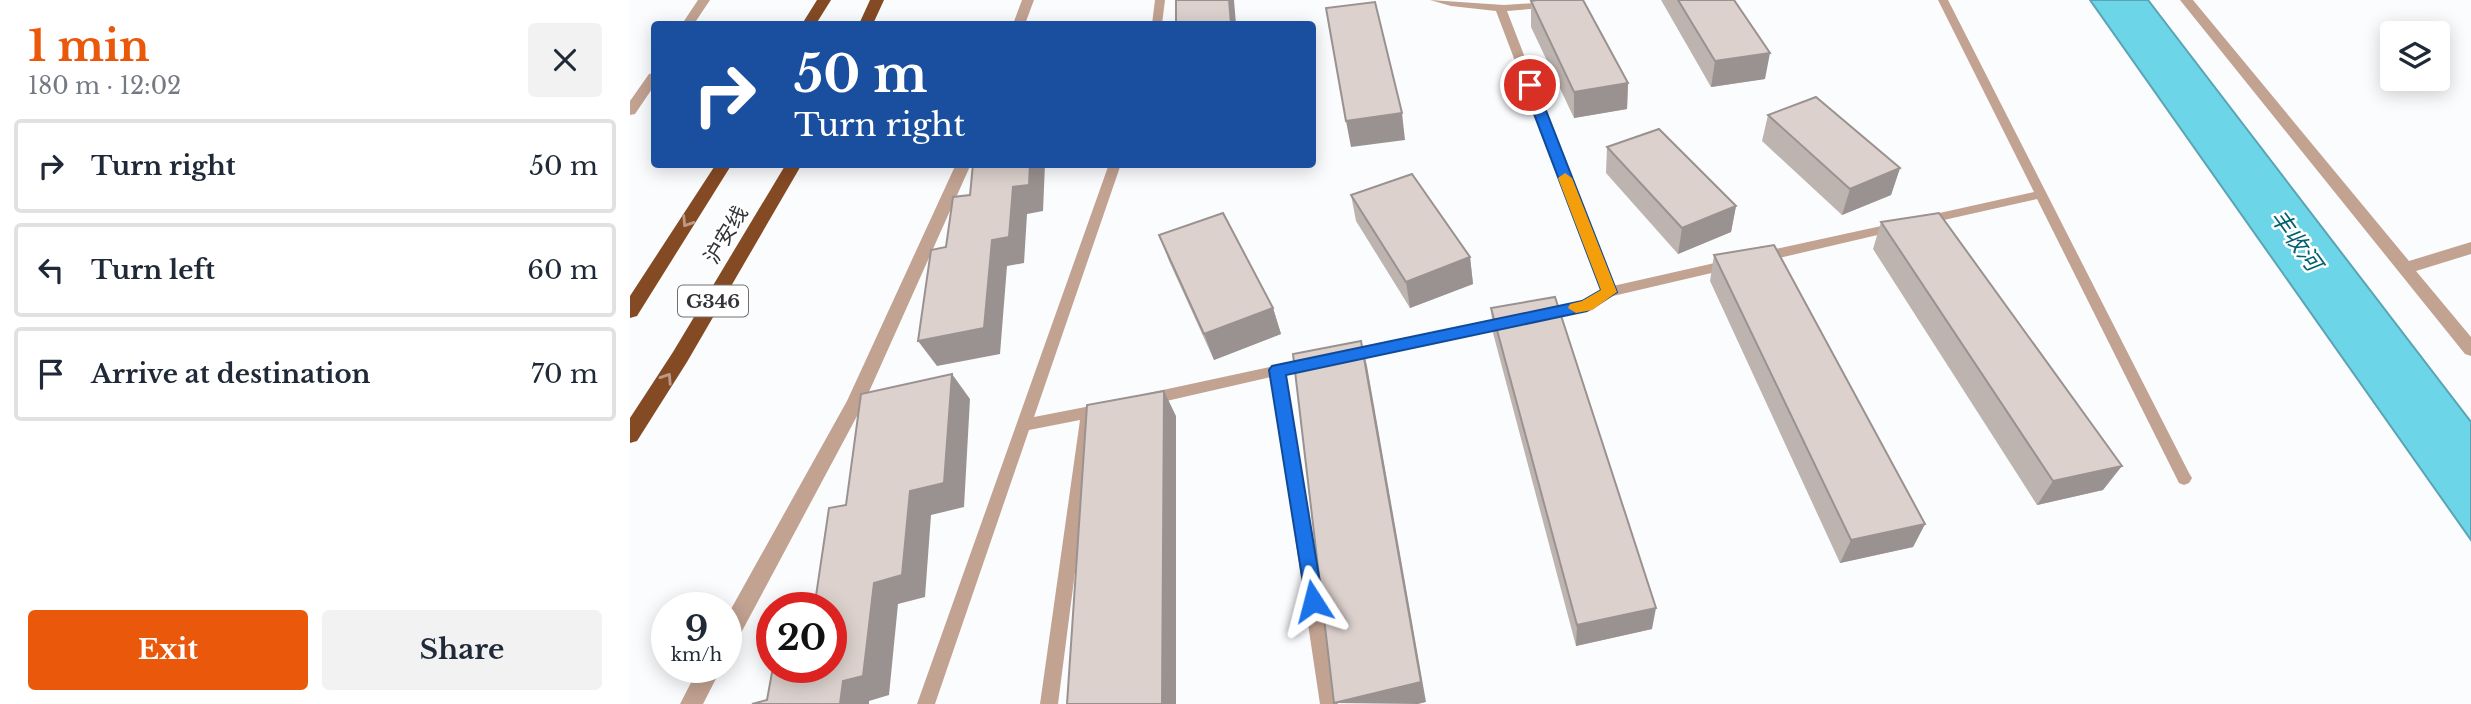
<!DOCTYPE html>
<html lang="en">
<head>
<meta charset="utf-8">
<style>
  :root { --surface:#fff; --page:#f2f2f3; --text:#1f2937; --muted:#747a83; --line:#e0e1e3; --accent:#ea580c }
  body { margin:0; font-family:"Libre Baskerville","Noto Sans SC",serif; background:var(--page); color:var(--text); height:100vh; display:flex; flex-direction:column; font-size:26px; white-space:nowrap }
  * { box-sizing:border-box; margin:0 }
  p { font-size:23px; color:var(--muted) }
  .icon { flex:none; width:38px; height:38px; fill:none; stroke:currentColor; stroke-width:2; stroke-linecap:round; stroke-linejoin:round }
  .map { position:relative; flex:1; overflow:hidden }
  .sheet { display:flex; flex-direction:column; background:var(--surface); width:630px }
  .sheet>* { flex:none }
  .guide { position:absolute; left:21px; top:21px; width:665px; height:147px; border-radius:7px; box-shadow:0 4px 18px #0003; background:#1a4fa0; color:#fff; overflow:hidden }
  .controls { position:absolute; left:1750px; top:21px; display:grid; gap:14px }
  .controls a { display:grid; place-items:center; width:70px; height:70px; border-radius:7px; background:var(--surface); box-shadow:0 4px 18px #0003; font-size:35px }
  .speed { position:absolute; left:21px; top:592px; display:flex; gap:14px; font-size:35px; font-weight:700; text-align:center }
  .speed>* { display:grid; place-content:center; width:91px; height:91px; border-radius:50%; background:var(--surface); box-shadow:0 4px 18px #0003; line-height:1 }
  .speed small { font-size:18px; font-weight:400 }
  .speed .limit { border:10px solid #d22; background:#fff; color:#111 }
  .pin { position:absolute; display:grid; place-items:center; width:60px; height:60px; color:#fff; margin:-30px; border:4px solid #fff; border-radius:50%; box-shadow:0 2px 7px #0007 }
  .me { position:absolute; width:77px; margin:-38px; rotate:351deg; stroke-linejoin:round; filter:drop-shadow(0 0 5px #0008) }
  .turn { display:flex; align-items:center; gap:24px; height:147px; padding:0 28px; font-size:32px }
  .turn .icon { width:91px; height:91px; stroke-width:2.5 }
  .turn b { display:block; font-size:49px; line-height:60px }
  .round { display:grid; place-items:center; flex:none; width:74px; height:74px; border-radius:7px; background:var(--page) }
  .headline { display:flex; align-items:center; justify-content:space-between; height:119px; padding:0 28px }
  h1 { font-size:42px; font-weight:700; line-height:52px; color:var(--accent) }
  .action { display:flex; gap:14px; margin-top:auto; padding:14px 28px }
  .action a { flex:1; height:80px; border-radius:7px; background:var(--accent); color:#fff; font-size:28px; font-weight:700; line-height:80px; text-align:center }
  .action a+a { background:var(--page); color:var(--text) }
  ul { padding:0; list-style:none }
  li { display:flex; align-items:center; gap:21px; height:94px; margin:0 14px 10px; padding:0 14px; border:4px solid var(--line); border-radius:7px }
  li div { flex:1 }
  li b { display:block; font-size:26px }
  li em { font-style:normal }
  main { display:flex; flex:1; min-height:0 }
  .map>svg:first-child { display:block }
  .water { fill:#6cd5e8; stroke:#5ba4b3; stroke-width:2 }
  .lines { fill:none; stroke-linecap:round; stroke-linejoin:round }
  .service { fill:#c2a291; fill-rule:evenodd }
  .minor { fill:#c2a291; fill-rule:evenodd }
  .trunk { fill:#844a24; fill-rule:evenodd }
  .wall { fill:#bdb4b0 }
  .shaded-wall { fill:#9a9290 }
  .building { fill:#dcd1cd; stroke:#9a9290; stroke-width:2 }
  .oneway { stroke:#bb9b87 }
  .route { fill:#1a73e8; stroke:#114b97; stroke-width:2 }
  .slow { fill:#f59e0b }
  .labels { text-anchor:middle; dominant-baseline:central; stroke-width:5; stroke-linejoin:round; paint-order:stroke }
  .shield { fill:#fff; stroke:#707073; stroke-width:2 }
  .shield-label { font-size:19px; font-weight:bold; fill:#323337 }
  .street-label { font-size:21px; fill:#323337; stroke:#fff }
  .water-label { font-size:23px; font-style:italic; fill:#01616e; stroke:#fff }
</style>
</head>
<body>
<main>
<section class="sheet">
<div class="headline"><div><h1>1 min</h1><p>180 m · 12:02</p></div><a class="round"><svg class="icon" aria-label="close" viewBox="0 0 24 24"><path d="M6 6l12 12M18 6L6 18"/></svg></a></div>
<ul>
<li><svg class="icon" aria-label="right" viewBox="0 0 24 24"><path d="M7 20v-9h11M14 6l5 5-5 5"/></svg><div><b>Turn right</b></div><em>50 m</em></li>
<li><svg class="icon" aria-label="left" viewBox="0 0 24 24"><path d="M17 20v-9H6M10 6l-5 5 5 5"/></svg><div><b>Turn left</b></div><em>60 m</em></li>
<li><svg class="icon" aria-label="arrive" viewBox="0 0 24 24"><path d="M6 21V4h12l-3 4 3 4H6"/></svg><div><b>Arrive at destination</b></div><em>70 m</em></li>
</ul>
<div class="action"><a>Exit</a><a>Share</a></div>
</section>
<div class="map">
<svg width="1841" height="704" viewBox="0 0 1841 704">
  <rect width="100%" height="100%" fill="#fbfcfe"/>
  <!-- water -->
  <path class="water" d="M1460 0H1518L1841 422V540Z"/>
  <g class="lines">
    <!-- service -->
    <path class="service" d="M525 0H535L532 24H522Z
      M800 0 874 5 947 0 926 7 877 11 983 286 1098 260 1104 265 1103 268 983 296 962 310 913 320 908 319 906 315 908 311 953 302 972 290 866 11 821 6Z
      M1308 0H1318L1559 473 1562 478 1559 483 1554 485 1549 483 1407 199 1296 224 1290 220 1296 216 1404 192Z
      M479 164H491L404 417 476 403 481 405 483 409 481 413 465 417 428 704H410L450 420 399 430 305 704H287Z
      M1265 223 1271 227 1269 230 1132 262 1126 257 1132 252Z
      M879 317 886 322 884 326 718 361 713 360 711 356 713 352 718 351Z
      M681 358 686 359 688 363 686 367 655 374 708 704H690L641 377 519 405 514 403 512 399 514 395 519 393Z"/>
    <!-- minor -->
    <path class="minor" d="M68 0H80L64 24H52Z
      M392 0H404L395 24H383Z
      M1550 0H1563L1779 261 1841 242V254L1786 271 1841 337V356L1835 354Z
      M24 73V86L5 114 0 115V101L19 74Z
      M326 164H341L234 403 104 646 96 649V618L217 401Z
      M69 667H92L73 704H50Z"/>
    <!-- trunk -->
    <path class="trunk" d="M187 0H201L186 24H172Z
      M240 0H254L243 24H229Z
      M86 164H102L7 316 0 318V296Z
      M156 164H172L57 362 7 441 0 443V418L43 352Z"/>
  </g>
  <!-- wall -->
  <path class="wall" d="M1031 0H1104L1135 79 1081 87Z
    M901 1 998 83 997 109 944 118 901 27Z
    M1138 115 1270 168 1261 195 1212 215 1132 141Z
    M977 147 1106 206 1101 232 1048 254 976 173Z
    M721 195 840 257 843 284 780 308 726 221Z
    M1251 222 1473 490 1407 505 1243 249Z
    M529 235 643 308 651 334 584 360 539 261Z
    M1084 255 1295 524 1283 547 1210 563 1080 281Z
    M861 308 1022 629 946 646 863 333Z"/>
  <!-- shaded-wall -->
  <path class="shaded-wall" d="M599 0H604L606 24H601Z
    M1140 53 1135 79 1081 87 1085 61Z
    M998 83 997 109 944 118V92Z
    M772 113 775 140 721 147 716 121Z
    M400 164H415L413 211 397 214 394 263 377 266 370 354 307 366 288 341 362 240 383 187Z
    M1270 168 1261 195 1212 215 1220 189Z
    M1106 206 1101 232 1048 254 1052 228Z
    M840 257 843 284 780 308 776 282Z
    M643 308 651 334 584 360 574 334Z
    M731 341 737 366 796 702 788 704 704 703Z
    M322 374 340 399 334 507 301 515 295 597 268 604 259 695 239 701V704H210L213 681 244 583 280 491Z
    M534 391 546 416V704H532Z
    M1492 466 1473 490 1407 505 1423 481Z
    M1295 524 1283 547 1210 563 1221 540Z
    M1026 608 1022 629 946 646 947 625Z"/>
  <!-- building -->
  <path class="building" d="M546 0H599L601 24H546Z
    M907 0H953L998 83 944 92 901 1Z
    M1048 0H1104L1140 53 1085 61Z
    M745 2 772 113 716 121 696 8Z
    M1186 97 1270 168 1220 189 1138 115Z
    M1029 129 1106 206 1052 228 977 147Z
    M343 164H400L399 185 383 187 379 237 362 240 354 328 288 341 301 250 316 247 323 197 340 195Z
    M782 174 840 257 776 282 721 195Z
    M593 213 643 308 574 334 529 235Z
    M1309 213 1492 466 1423 481 1251 222Z
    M1144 245 1295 524 1221 540 1084 255Z
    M925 297 1026 608 947 625 861 308Z
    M731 341 791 682 704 703 663 354Z
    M322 374 314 483 280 491 272 575 244 583 233 676 213 681 210 704H122L137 700 143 667H201V607H153L154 604 186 596 199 508 216 505 231 394Z
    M534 391 532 704H437L457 405Z"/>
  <!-- one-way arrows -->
  <defs><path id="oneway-chevron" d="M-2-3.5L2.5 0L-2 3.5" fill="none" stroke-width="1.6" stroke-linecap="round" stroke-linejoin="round" transform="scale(1.75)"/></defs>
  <g class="oneway">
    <use href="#oneway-chevron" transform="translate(57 222) rotate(123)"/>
    <use href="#oneway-chevron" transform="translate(37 378) rotate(-57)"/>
  </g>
  <!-- route -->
  <path class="route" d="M900 81 906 85 987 292 957 311 656 375 693 601 690 608 683 610 677 608 639 370 642 366 952 301 971 290 893 85Z"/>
  <!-- slow -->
  <path class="slow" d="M935 173 942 178 987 292 962 310 946 313 938 308 940 304 952 301 971 290 928 178Z"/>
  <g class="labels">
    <!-- shield labels -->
    <rect class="shield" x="48" y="285.5" width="70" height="31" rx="5"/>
    <g class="shield-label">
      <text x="83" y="301">G346</text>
    </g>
    <!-- street labels -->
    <g class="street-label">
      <text transform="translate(96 235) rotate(-59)">沪安线</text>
    </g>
    <!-- water labels -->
    <g class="water-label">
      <text transform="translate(1666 240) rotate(54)">丰收河</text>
    </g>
  </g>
</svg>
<div class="controls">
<a><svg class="icon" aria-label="layers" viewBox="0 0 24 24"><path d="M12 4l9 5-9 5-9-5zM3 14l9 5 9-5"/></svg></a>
</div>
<div class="speed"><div>9<small>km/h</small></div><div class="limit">20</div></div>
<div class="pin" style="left:900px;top:85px;background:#d93025"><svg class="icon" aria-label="arrive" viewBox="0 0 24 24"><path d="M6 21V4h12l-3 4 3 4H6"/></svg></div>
<svg class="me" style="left:683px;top:601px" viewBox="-20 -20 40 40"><path d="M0-17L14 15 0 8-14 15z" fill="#1a73e8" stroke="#fff" stroke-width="4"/></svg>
<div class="guide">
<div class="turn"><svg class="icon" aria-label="right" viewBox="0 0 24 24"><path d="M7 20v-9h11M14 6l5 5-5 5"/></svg><div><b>50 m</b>Turn right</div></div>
</div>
</div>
</main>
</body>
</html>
